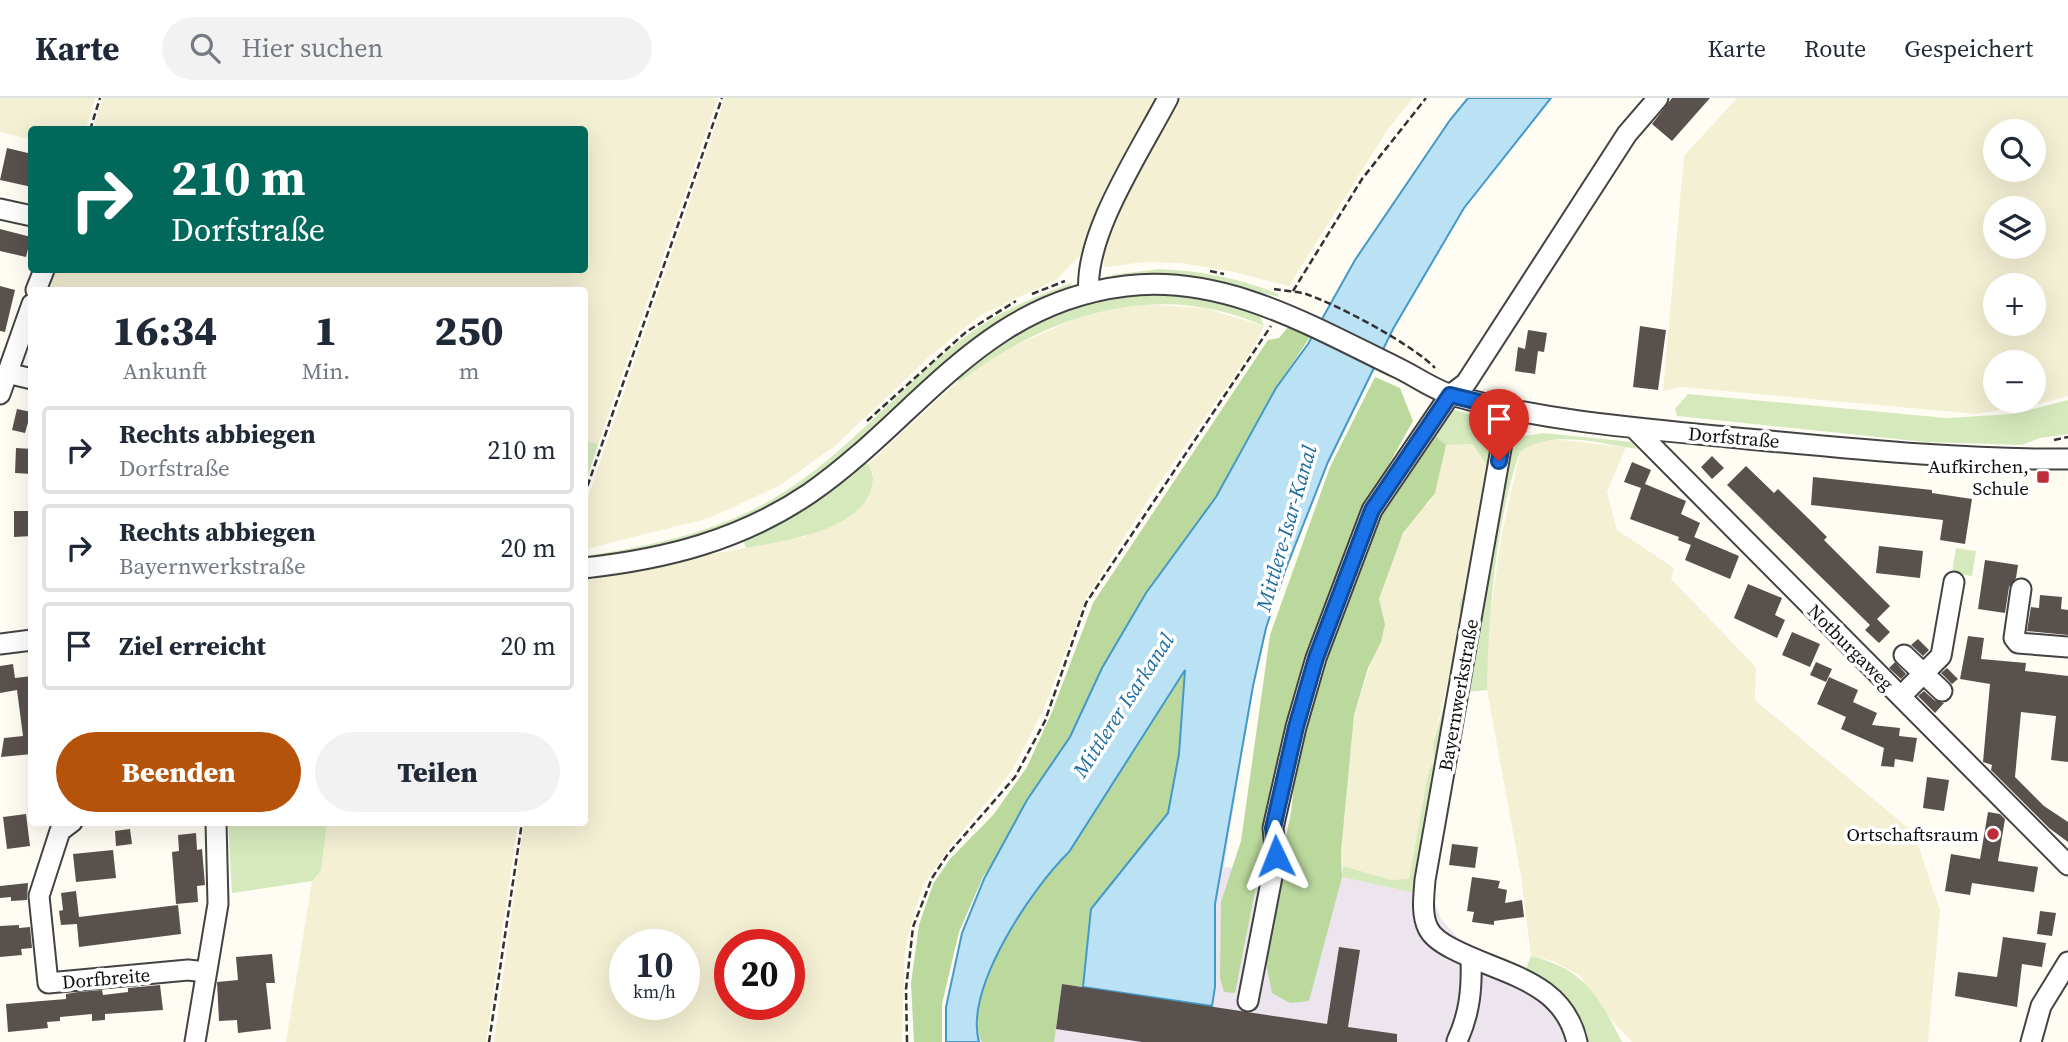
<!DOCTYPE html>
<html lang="de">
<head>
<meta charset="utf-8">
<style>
  :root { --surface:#fff; --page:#f2f2f3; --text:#1f2937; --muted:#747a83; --line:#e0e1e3; --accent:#b45309 }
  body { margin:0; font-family:"Source Serif 4",serif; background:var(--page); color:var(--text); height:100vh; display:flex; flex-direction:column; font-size:26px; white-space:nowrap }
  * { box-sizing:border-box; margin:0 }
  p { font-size:23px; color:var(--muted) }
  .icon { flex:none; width:38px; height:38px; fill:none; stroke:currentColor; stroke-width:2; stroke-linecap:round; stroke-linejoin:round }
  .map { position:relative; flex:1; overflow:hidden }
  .panel { position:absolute; left:28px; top:189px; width:560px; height:539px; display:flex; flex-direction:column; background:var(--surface); border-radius:7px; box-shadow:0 7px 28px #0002 }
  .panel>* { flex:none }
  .banner { position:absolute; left:28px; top:28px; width:560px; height:147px; border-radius:7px; box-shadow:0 7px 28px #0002; background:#00695c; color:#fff; overflow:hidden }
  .buttons { position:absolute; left:1983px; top:21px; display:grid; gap:14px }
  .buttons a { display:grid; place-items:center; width:63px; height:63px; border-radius:50%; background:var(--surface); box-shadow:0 7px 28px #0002; font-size:35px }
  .speed { position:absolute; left:609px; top:831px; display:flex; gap:14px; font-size:35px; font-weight:700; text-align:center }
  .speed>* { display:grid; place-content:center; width:91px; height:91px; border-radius:50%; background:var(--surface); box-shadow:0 7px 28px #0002; line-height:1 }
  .speed small { font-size:18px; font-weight:400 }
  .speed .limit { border:10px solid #d22; background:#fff; color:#111 }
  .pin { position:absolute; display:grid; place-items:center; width:60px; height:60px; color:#fff; margin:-72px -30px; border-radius:50% 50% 50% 0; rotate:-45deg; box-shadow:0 0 7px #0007 }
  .pin .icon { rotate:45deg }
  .me { position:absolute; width:77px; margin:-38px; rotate:358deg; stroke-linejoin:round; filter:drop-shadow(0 0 5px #0008) }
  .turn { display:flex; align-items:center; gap:24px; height:147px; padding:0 28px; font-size:32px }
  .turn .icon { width:91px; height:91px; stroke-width:2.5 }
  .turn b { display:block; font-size:49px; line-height:60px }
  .eta { display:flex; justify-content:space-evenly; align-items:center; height:119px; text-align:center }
  .eta b { font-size:42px; font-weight:800; line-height:49px }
  .action { display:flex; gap:14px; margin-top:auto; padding:14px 28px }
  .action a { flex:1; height:80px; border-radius:42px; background:var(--accent); color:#fff; font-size:28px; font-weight:800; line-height:80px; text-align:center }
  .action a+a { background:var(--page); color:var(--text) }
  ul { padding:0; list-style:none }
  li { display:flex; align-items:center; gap:21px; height:88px; margin:0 14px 10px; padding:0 14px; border:4px solid var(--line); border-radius:7px }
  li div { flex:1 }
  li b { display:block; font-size:26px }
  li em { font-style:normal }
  header { display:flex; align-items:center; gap:42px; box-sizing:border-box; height:98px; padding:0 35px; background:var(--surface); border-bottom:2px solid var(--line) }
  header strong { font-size:33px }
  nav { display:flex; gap:38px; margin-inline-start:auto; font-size:24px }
  .search { width:490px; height:63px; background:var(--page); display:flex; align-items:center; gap:18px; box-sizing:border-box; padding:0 24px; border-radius:38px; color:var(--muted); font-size:26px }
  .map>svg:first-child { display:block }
  .industrial { fill:#ede5ee }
  .farmland { fill:#f4f0d4; fill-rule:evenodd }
  .green { fill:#d6e9bd }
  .forest { fill:#bbd99d }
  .water { fill:#bae1f4; stroke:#4399c9; stroke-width:2 }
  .building { fill:#59514d }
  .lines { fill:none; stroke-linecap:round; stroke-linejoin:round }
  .minor-casing { stroke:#434343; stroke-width:23 }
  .path { stroke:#323232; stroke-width:2.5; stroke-dasharray:7 3.5; stroke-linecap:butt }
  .minor { stroke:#fff; stroke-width:19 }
  .route-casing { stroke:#114b97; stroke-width:18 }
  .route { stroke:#1a73e8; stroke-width:12 }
  .poi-dot { fill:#bc2c39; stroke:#fff; stroke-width:2.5 }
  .labels { text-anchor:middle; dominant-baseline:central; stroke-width:7; stroke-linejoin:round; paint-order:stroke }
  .street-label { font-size:19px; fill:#101010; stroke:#fff }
  .poi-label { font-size:19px; fill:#101010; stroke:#fff; text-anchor:end }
  .water-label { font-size:21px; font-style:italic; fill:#1c6b9f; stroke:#fff }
</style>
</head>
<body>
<header>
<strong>Karte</strong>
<div class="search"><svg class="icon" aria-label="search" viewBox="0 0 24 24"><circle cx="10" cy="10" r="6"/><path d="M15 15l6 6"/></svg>Hier suchen</div>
<nav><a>Karte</a><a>Route</a><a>Gespeichert</a></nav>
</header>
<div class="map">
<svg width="2068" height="944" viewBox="0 0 2068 944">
  <rect width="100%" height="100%" fill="#fffcf4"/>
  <!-- industrial -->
  <path class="industrial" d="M1266 530 1253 588 1224 769 1342 779 1433 799 1441 821 1457 839 1554 890 1565 900 1573 910 1585 944H946V909L962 835 984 781 1102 570Z"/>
  <!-- farmland -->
  <path class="farmland" d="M0 0H95L86 31 32 32 31 41 0 34Z
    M103 0H718L598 346 585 343 584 192H46L53 172H584V32L93 31Z
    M725 0H1160L1081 156 1057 181 979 218 930 258 836 347 782 386 710 420 585 451V408Z
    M1175 0H1413L1388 31 1289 188 1230 173 1180 165 1145 164 1104 169 1102 139Z
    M1737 0H2068V298L2038 306 1976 316 1681 289 1663 293 1684 58ZM1995 33H2034V72H1995ZM1995 110H2034V149H1995ZM1995 187H2034V226H1995ZM1995 264H2034V303H1995Z
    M1135 206 1204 210 1264 228 1252 252 1151 397 1086 500 1043 613 1011 674 952 746 924 786 914 815 905 852 902 944H494L524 725 584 724 585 480 804 439 852 418 873 375 868 366 958 283 1003 253 1090 214ZM625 847H684V906H625ZM730 847H789V906H730Z
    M1561 342 1626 349 1607 394 1617 432 1674 470 1671 481 1756 569 1755 602 1914 735 1940 812 1928 944H1632L1610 920 1580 878 1553 863 1531 858 1521 778 1487 592V537L1502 436 1520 354 1538 343Z
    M1456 344 1472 346 1486 366 1483 403 1470 481 1459 505 1461 528 1433 646 1434 662 1428 676 1409 782H1392L1343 768 1341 754 1354 617 1373 559 1383 516 1379 501 1394 453 1415 416 1430 404 1446 347Z
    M327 725H518L486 944H286L312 783 321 773Z"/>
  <!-- green -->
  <path class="green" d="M1160 171C1202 173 1239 180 1278 196L1279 199 1193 179 1119 180 1110 177Z
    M1072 185 1068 193 983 236 967 247 859 346 796 394 763 413 703 439 585 464V458C657 447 728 432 790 390 862 343 913 272 985 225 1012 208 1042 196 1072 185Z
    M1146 197C1183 198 1226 200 1260 218L1264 228C1156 180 1048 217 959 284L956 279C1008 230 1075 201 1146 197Z
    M1688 296 1946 320 2013 316 2068 302V336L2040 340 2022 347 1926 344 1677 318 1675 311Z
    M1452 311C1470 317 1491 319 1496 340L1415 795 1342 779 1343 768 1392 782 1409 781 1428 676 1434 662 1433 646 1450 585 1461 528 1459 505 1470 481 1483 403 1486 366 1472 346 1446 347 1431 334Z
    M1544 335 1632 344 1638 351C1603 346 1550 330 1520 354 1496 420 1488 521 1487 592L1466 594 1511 340Z
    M585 343 598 346 585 387 584 343Z
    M865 363C872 370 874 378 872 388 862 433 784 443 746 450L743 442 758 435Z
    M1956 450 1976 453 1972 478 1952 475Z
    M228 725H327L321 773 312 783 232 795Z
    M1531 858C1584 871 1598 897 1622 944H1586C1572 904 1561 894 1525 873Z"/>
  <!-- forest -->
  <path class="forest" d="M1289 228 1310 239 1276 290 1216 399 1146 495 1102 570 1070 639 1027 702 1009 741 983 779 959 834 942 906V944H914L911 885 919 827 933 786 950 761 994 716 1027 669 1052 614 1093 505 1268 242 1279 240Z
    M1375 279 1400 290 1413 323 1364 411 1268 727 1235 895 1224 894 1220 880 1221 804 1241 743 1270 537 1330 369Z
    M1431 334 1446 347 1435 395 1403 435 1379 501 1385 526 1381 544 1368 570 1354 617 1341 754 1342 779 1309 903 1290 905 1272 895 1266 865 1268 829 1291 714 1300 634 1371 428Z
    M1186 571 1179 656 1168 715 1091 811 1083 889 1062 886 1054 944H982C957 900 1037 785 1069 754Z"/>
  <!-- water -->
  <path class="water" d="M1468 0H1551L1464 110 1393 231 1328 364 1285 473 1266 530 1253 588 1215 806V889L1212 908 1083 889 1091 811 1168 715 1179 656 1185 572 1069 754C1032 790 964 890 979 944H946V909L962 835 984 781 1027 702 1070 639 1102 570 1146 495 1216 399 1276 290 1308 246 1355 162 1450 22Z"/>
  <!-- building -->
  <path class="building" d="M1672 0H1710L1672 43 1652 26Z
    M7 50 32 56V89L0 82Z
    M0 131 31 139 26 159 0 153Z
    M0 188 15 192 5 234 0 233Z
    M1640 228 1666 232 1658 292 1633 289Z
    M1528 232 1547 235 1544 254 1538 253 1535 276 1515 273 1518 249 1525 251Z
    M17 311 31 314 25 335 12 332Z
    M16 350 32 351V376L15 375Z
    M1712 358 1724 370 1712 381 1701 369Z
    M1632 364 1651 372 1645 386 1686 403 1681 416 1700 425 1691 447 1678 442 1679 439 1630 421 1641 390 1624 384Z
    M1746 368 1774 395 1778 391 1809 421 1827 439 1824 442 1890 508 1877 521 1890 534 1879 545 1865 532 1870 527 1727 387Z
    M1813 379 1932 392V395L1972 401 1965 446 1940 442 1943 422 1811 407Z
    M14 413H32V438L14 439Z
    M1694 439 1739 458 1730 481 1685 462Z
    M1879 448 1923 453 1920 480 1876 475Z
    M1985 462 2018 467 2016 480 2009 489 2005 515 1978 511Z
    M1748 486 1782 500 1775 517 1785 522 1777 540 1734 520Z
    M2040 497 2062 499 2061 511 2068 512V537L2027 533 2031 509 2039 510Z
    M1792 534 1820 546 1810 569 1782 557Z
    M1968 538 1984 540 1981 561 2026 565 2025 573 2068 578V664L2051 662 2056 618 2021 614 2015 679 2044 708 2068 724V744L2049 730 1991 672 1992 667 1983 664 1990 586 1960 581Z
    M1918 541 1929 552 1923 558 1911 547Z
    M1816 564 1832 571 1826 584 1810 577Z
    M1895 564 1906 576 1901 581 1889 570Z
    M13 566 15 580 32 578V656L1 659 4 640 23 638 17 592 0 595V568Z
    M1947 570 1958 581 1952 586 1941 575Z
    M1829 579 1858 592 1853 604 1877 615 1872 627 1900 630 1899 638 1917 640 1913 664 1895 661 1894 669 1881 668 1884 650 1841 631 1846 619 1817 606Z
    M1924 593 1934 602 1944 605 1935 615 1918 598Z
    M1927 679 1949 682 1944 713 1923 710Z
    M1988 714 2000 716 2005 721 1998 763 2038 769 2034 794 1972 785 1970 797 1945 793 1951 756 1980 761Z
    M26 716 30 748 7 751 3 719Z
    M130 731 132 746 116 748 115 733Z
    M196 735 197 752 202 751 205 787 197 788 198 804 176 806 172 754 179 753 178 737Z
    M1452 746 1478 749 1475 770 1449 767Z
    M113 752 116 780 76 784 73 756Z
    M1472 779 1500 783 1498 790 1507 792 1505 805 1522 802 1524 819 1494 823V827L1472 824 1474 814 1467 813Z
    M28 785 27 802 11 803V799L0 800V788Z
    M76 793 79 819 178 807 181 836 79 849 77 826 61 827 59 813 63 812 61 795Z
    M2040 813 2056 815 2052 838 2037 836Z
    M19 827V830L30 829 32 850 21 851 22 857 0 859V828Z
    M2003 839 2046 845 2042 869 2022 866 2017 909 1955 898 1958 874 1997 879Z
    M1339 849 1360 852 1348 929 1397 936V944H1142L1056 931 1062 886 1327 926Z
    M272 856 275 885H266L271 931 238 935 237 922 219 923 217 884 238 882 236 859Z
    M160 887 163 912 105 916V922L92 923V916L60 919V923L47 924 48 930 8 934 6 906 66 901V896L78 894 102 892 103 897 128 894V890Z"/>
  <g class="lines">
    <defs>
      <path id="minor" d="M0 111 32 118
        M36 192 44 172
        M1089 195C1083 138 1141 52 1168 0
        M7 275 32 281
        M0 296 32 206
        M1508 311 1425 782C1424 797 1421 816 1428 830 1432 839 1445 847 1453 851 1503 877 1563 882 1577 944
        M1634 330 2068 767
        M584 470C666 461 741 442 810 395 918 320 981 205 1126 188 1225 176 1313 229 1398 270 1417 279 1435 293 1455 298 1551 325 1650 331 1748 341 1855 351 1961 362 2068 361
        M2021 491 2014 540 2018 545 2068 549
        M0 546 32 542
        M1904 557 1942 593
        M1901 598 1941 558 1954 484
        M72 724 60 733 39 798 48 885 188 872 206 874
        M1248 903 1276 758 1273 730 1296 629 1316 560 1372 412 1450 297 1466 285 1627 36 1658 0
        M1457 943C1470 915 1472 890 1471 861
        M195 944 218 806 216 724
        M2031 944 2041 908 2068 864"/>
    </defs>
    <!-- minor casing -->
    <use href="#minor" class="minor-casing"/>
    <!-- path -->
    <path class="path" d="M90 32 100 0
      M1210 173 1224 176
      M1274 191C1284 193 1296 193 1306 196 1338 207 1412 246 1435 270
      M1293 193 1362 81 1426 0
      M1032 196 1065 183
      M867 323 966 234 1016 203
      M2054 342 2068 339
      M584 398 722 0
      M489 944 522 724
      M907 944 906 891 913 829 932 780 948 756 1015 679 1045 623 1086 505 1271 228"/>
    <!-- minor -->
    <use href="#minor" class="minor"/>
  </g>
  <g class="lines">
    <defs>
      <path id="route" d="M1276 758 1273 730 1296 629 1316 560 1372 412 1450 297 1508 311 1499 363"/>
    </defs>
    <!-- route casing -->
    <use href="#route" class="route-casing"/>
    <!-- route -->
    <use href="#route" class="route"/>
  </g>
  <!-- markers -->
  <g class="poi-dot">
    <rect x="2036" y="372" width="14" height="14" rx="3.5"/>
    <circle cx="1993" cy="736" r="7"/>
  </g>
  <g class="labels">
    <!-- street labels -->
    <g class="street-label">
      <text transform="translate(1734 339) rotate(5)">Dorfstraße</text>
      <text transform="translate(1851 549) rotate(45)">Notburgaweg</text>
      <text transform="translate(1458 597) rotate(-80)">Bayernwerkstraße</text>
      <text transform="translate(106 880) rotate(-5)">Dorfbreite</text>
    </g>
    <!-- poi labels -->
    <g class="poi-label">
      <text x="2029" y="368">Aufkirchen,<tspan x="2029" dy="22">Schule</tspan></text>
      <text x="1979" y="736">Ortschaftsraum</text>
    </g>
    <!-- water labels -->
    <g class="water-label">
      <text transform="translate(1286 430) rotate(-74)">Mittlere-Isar-Kanal</text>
      <text transform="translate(1123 607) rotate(-57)">Mittlerer Isarkanal</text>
    </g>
  </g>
</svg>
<div class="buttons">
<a><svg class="icon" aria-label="search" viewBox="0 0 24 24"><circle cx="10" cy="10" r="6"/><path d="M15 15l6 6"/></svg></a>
<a><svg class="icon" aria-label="layers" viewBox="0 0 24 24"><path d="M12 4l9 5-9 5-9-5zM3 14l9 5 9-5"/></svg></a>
<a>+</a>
<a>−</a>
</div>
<div class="speed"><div>10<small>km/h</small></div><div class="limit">20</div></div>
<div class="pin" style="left:1499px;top:363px;background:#d93025"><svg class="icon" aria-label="arrive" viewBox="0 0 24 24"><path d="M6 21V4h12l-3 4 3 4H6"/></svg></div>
<svg class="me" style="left:1276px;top:758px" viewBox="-20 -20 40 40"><path d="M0-17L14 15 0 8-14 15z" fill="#1a73e8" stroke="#fff" stroke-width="4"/></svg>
<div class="banner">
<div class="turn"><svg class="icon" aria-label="right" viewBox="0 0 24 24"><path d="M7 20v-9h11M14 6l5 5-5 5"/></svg><div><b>210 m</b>Dorfstraße</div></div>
</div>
<section class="panel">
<div class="eta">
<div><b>16:34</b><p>Ankunft</p></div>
<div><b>1</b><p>Min.</p></div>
<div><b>250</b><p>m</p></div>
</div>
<ul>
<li><svg class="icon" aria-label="right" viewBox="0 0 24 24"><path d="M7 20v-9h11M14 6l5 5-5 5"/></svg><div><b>Rechts abbiegen</b><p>Dorfstraße</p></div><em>210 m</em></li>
<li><svg class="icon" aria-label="right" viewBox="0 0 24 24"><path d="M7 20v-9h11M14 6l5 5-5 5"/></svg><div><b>Rechts abbiegen</b><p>Bayernwerkstraße</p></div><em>20 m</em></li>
<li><svg class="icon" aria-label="arrive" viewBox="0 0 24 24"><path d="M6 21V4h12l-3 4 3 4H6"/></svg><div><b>Ziel erreicht</b></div><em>20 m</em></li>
</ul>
<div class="action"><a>Beenden</a><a>Teilen</a></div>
</section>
</div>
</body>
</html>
